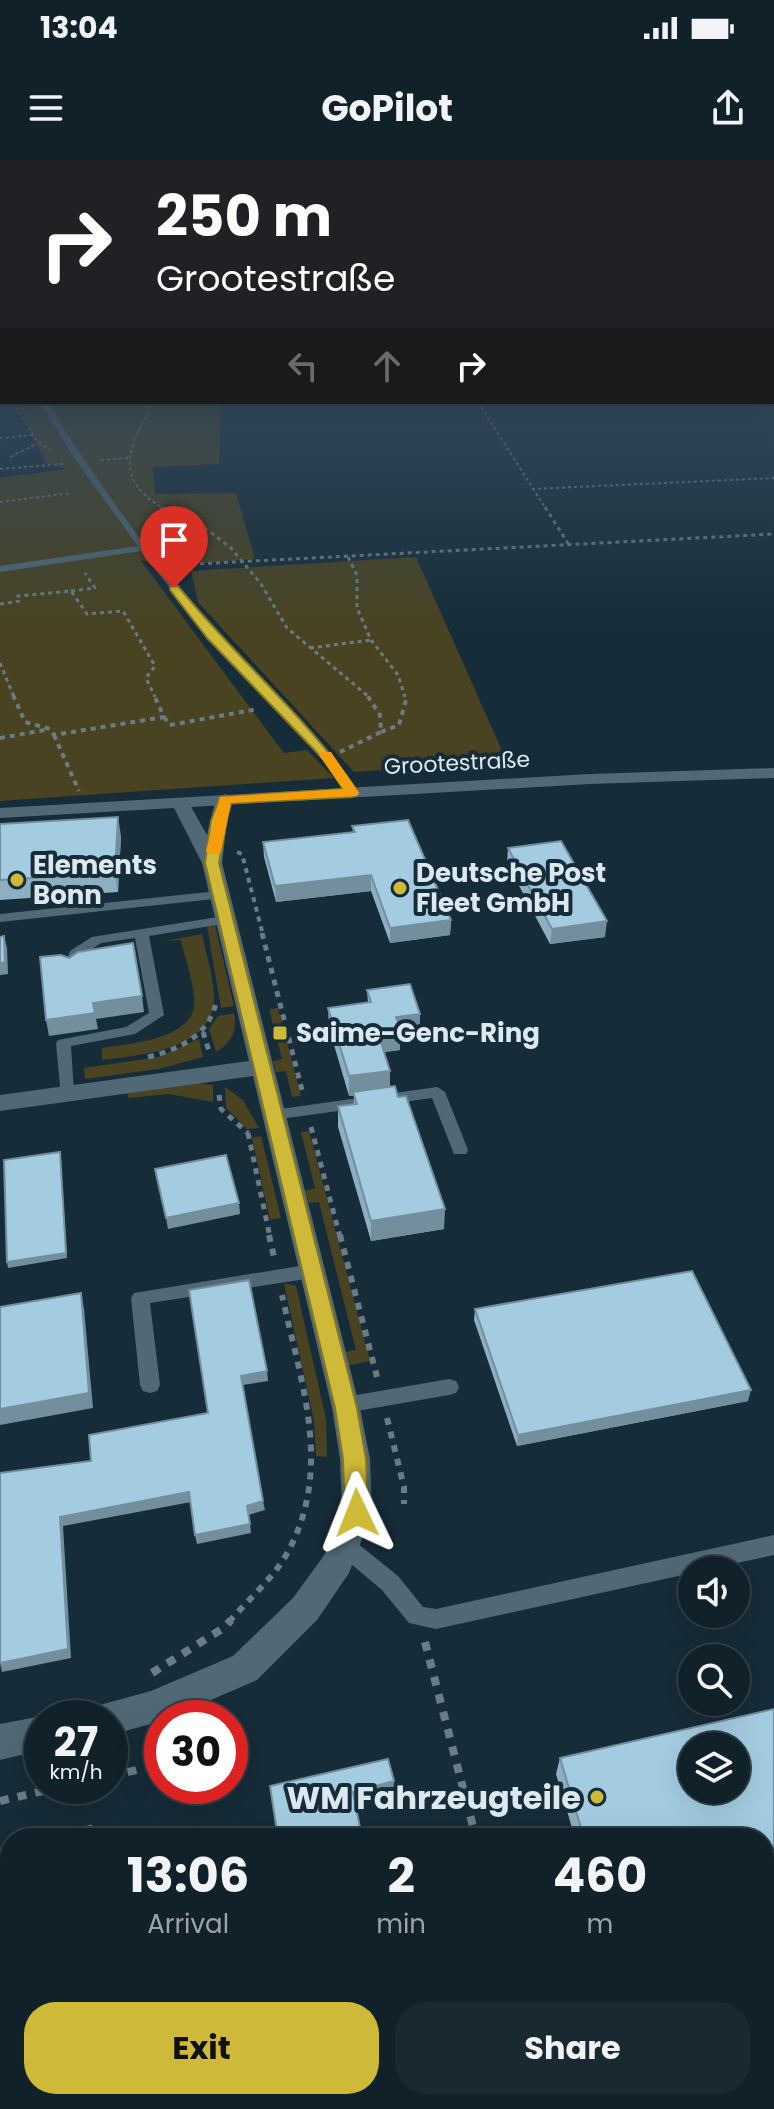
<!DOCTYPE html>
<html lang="en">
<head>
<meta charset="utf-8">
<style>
  :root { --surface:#10212a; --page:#192932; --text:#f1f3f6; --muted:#9ca3a8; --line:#303e47; --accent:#ceb938 }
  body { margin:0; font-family:Poppins,sans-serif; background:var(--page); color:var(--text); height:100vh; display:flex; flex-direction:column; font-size:30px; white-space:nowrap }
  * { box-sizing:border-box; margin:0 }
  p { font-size:26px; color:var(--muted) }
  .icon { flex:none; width:44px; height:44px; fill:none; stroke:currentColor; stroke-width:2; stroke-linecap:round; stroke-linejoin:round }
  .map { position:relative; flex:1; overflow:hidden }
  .side { position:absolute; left:0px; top:1668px; width:774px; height:282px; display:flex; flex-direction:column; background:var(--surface); border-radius:32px 32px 0 0; box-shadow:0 8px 32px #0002,0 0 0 2px var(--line) }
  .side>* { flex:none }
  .guide { position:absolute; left:0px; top:0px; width:774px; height:244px; box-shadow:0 8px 32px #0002,0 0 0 2px var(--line); background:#202124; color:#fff; overflow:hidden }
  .controls { position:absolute; left:678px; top:1396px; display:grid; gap:16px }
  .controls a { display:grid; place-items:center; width:72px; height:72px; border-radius:50%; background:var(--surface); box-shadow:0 8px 32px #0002,0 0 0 2px var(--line); font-size:40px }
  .speed { position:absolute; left:24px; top:1540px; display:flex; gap:16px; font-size:40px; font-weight:700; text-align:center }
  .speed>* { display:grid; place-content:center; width:104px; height:104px; border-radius:50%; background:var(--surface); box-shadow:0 8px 32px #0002,0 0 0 2px var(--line); line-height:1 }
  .speed small { font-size:20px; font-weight:400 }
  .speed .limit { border:12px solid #d22; background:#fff; color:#111 }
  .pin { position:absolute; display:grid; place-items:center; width:68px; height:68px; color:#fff; margin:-82px -34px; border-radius:50% 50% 50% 0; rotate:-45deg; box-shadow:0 0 8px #0007 }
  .pin .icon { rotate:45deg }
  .me { position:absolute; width:88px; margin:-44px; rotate:358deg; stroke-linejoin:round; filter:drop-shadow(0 0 6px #0008) }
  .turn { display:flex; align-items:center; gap:28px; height:168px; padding:0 24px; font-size:36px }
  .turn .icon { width:104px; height:104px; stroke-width:2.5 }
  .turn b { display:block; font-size:56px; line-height:68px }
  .lanes { display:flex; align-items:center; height:76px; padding:0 24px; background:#0003; justify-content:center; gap:40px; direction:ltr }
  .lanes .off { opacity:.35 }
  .eta { display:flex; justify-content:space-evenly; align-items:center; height:136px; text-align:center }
  .eta b { font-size:48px; font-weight:700; line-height:56px }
  .button { display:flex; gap:16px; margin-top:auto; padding:16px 24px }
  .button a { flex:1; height:92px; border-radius:32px; background:var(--accent); color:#111; font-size:32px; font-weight:700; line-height:92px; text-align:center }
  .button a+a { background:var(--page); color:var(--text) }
  .status { display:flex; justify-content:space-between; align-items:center; height:56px; padding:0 40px; background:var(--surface); direction:ltr }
  .status svg { height:22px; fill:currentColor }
  header { display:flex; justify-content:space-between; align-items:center; height:104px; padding:0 24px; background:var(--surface); font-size:36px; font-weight:700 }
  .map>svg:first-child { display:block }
  .green { fill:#494321 }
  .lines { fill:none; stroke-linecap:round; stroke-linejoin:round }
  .path-far5 { stroke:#6a7c87; stroke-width:2; stroke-dasharray:3 3; stroke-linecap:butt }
  .path-far4 { stroke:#6a7c87; stroke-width:3; stroke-dasharray:4 4; stroke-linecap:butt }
  .path-far3 { stroke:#6a7c87; stroke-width:4; stroke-dasharray:5 5; stroke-linecap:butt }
  .path-far2 { stroke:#6a7c87; stroke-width:5; stroke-dasharray:6 6; stroke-linecap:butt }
  .path-far1 { stroke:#6a7c87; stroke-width:6; stroke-dasharray:7 7; stroke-linecap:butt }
  .path { stroke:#6a7c87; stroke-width:8; stroke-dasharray:9 9; stroke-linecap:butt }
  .lane { fill:#516976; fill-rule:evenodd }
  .street { fill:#516976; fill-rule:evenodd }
  .secondary { fill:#516976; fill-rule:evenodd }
  .wall { fill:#8dafc2; fill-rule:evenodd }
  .shaded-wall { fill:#738f9e }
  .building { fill:#a4cce1; stroke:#738f9e; stroke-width:2; fill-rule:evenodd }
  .route { fill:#ceb938; stroke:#867824; stroke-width:2 }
  .slow { fill:#f59e0b }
  .poi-dot { fill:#ceb938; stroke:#162c38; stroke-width:3 }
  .labels { text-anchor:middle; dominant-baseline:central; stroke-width:8; stroke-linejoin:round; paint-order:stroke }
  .far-street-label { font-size:22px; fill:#dbe8f0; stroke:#162c38 }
  .poi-label { font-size:26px; font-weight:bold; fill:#dbe8f0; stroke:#162c38; text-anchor:start }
  .near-poi-label { font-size:32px; font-weight:bold; fill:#dbe8f0; stroke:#162c38; text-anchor:end }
</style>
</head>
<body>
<div class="status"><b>13:04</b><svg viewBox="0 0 49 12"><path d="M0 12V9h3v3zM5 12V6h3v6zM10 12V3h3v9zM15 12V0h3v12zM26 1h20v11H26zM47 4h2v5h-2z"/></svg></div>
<header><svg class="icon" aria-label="menu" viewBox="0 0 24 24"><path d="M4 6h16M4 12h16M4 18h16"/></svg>GoPilot<svg class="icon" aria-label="share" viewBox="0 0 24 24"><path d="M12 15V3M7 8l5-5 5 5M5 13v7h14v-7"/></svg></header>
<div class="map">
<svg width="774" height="1949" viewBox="0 0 774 1949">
  <rect width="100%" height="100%" fill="#162c38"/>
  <!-- green -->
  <path class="green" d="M16 242H220L219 304 153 307 155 334 236 333 255 399 200 403 141 401 284 593 307 590 334 618 0 641V318L67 309 46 303Z
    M416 397 507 602 354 612 198 442 191 411Z
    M215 765 234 846 221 848 207 766Z
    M202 774C206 794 213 815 214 835 217 890 140 895 102 900V888C126 884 189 880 194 847 197 832 184 796 181 780L165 781Z
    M278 848 301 936 292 937 286 911 276 912 273 901 282 899 269 849Z
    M234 853C238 871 231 883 216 892L209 869 218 856Z
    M199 879 203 897 159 909 85 919 84 908 158 897Z
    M199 923 213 925V942L168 934 128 938 127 932Z
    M225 927 243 940 259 968 247 969 226 948Z
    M309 971 370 1201 347 1206 344 1192 356 1190 319 1042 309 1043 305 1031 315 1028 301 972Z
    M261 976 281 1058 270 1060 252 978Z
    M284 1123 296 1126 326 1259 327 1297 316 1296 314 1261Z"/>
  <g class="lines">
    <!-- path-far5 -->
    <path class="path-far5" d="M0 219 2 223
      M13 242 36 280 51 290
      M145 242 150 246 149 251C126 292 116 322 165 349
      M478 242 546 349
      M0 278 33 275
      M10 297 38 283
      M101 300 128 298
      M0 309 63 304
      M532 329 774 318
      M0 342 71 333"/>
    <!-- path-far4 -->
    <path class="path-far4" d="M161 347 208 370 231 388 261 424 287 468 369 537
      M545 347 569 385
      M348 397 357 415V448L371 480 398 515 405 537
      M176 405 774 374
      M71 431 95 428 85 413
      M0 444 20 441 18 436 71 431 87 454 123 451 155 506 146 518 155 537
      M310 488 371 480
      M0 503 14 537"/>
    <!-- path-far3 -->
    <path class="path-far3" d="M13 535 25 562 50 569 54 575 164 557 154 535
      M164 557 170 565 258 549
      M381 572 399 565 406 540 404 535
      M54 575 79 631
      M0 578 45 570
      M340 592 381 572 380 555 367 535
      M237 692 242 694 263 775"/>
    <!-- path-far2 -->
    <path class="path-far2" d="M262 773 303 934
      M203 872 210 894
      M148 897C181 889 210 875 217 839
      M219 935 221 949 248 973
      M311 967 340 1077
      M248 973 270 1077"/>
    <!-- path-far1 -->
    <path class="path-far1" d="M269 1075 274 1097
      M340 1075 377 1217
      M387 1258 404 1327V1344
      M229 1462C247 1441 271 1420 285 1397 335 1311 301 1224 282 1135"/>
    <!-- path -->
    <path class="path" d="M425 1482 476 1678
      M152 1513 225 1467 231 1460
      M110 1616 155 1606 153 1575
      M0 1641 65 1626
      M541 1940 543 1949"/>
    <!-- lane -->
    <path class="lane" d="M39 242H47C98 322 153 402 216 474 263 528 317 574 358 633L356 636H348L324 600 208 478 141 391 0 412V406L138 386 77 302Z
      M218 731 223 732V738L0 762V754Z
      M224 756 229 757V763L149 776 164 855 135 874 71 886 74 933 66 938 61 937 56 883 58 880 126 867 149 853 135 778 101 783 81 796 78 807 71 811 64 807 70 791 92 777Z
      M437 927 445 932 468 990 466 994H454L432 938 273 960 265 955 273 950Z
      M312 1104 318 1106 321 1111 318 1116 312 1118 150 1143 160 1225 157 1231 150 1233 143 1231 140 1225 131 1138 134 1133Z
      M449 1219 456 1221 459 1227 456 1233 449 1235 345 1253 338 1251 335 1245 338 1239 345 1237Z
      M774 1375V1395L704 1410H692V1413L436 1469 409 1463 382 1430 338 1393 335 1386 338 1379 345 1376 352 1379 398 1416 423 1447 436 1449Z"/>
    <!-- street -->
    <path class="street" d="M225 634 234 639 227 661 222 703 360 1248 370 1299 372 1353 349 1413 317 1460 257 1520 169 1558H162V1561L110 1575V1558H91L96 1546 151 1531 233 1496 293 1438 325 1394 342 1353 340 1299 332 1248 253 916 0 951V935L249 901 202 703 171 642 174 638H186L207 675 216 639Z
      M42 1556 48 1558H42V1590L0 1600V1564Z"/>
    <!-- secondary -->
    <path class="secondary" d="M772 201H774V208H772Z
      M774 608V618L590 624 0 658V648L590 614Z"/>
  </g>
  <!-- wall -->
  <path class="wall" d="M0 664 121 676 118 732 0 740Z
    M352 666 451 760 450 775 390 783 371 731 276 742 264 697 263 682 353 672Z
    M508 688 605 777 550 784 507 703Z
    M367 830 420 854V873L400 876V890L384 892 390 927 444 1069 371 1081 338 967V946L354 944V936H349L329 868 328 848 368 843Z
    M475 1149 748 1241 517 1286 474 1160Z
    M774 1549V1916L764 1919V1678H575L556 1614 560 1598ZM692 1586H736V1630H692Z
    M653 1940H687L655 1948Z"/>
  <!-- shaded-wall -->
  <path class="shaded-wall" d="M118 657 121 676 118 732 115 713Z
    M371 715V731L276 742 275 726Z
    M451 760 450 775 390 783V768Z
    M607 761 605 777 550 784 552 769Z
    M4 776 7 788 8 814 0 815V803Z
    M142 836 144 852 96 859 98 869 49 876 46 860 93 843Z
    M420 854V873L400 876V890L378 893V873L396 857Z
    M390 911V931L353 932 354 936H349V916Z
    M60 992 67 1098 8 1108 7 1102Z
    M239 1043 240 1054 168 1069 166 1058Z
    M445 1049 444 1069 371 1081V1061Z
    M81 1133 84 1149 93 1248 0 1265V1249Z
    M267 1211 268 1221 243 1225 241 1216Z
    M751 1230 748 1241 517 1286 518 1275Z
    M189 1332 191 1342 63 1366 71 1498 2 1512 0 1503 60 1357Z
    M263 1341 265 1350 248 1355 247 1346Z
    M250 1364 251 1373 197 1384 195 1375Z
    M394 1621V1637L354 1648 353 1632Z
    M774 1907V1916L764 1919V1910Z
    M180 1940H183L184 1949H181Z
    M661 1940H687L655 1948Z"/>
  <!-- building -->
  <path class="building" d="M118 657 115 713 0 720V664Z
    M408 660 451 760 390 768 371 715 275 726 263 682 355 672 352 666Z
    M561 681 607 761 552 769 508 688Z
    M4 776 5 802 0 803V777Z
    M133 783 142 836 93 843 95 853 46 860 40 797 61 795 69 798 78 792Z
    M410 824 420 854 396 857 401 870 378 873 390 911 349 916 328 848 371 842 367 830Z
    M395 926 398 937 406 936 445 1049 371 1061 338 946 357 944 353 932Z
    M60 992 66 1093 7 1102 4 1000Z
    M226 995 239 1043 166 1058 155 1009Z
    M692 1111 751 1230 518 1275 475 1149Z
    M249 1120 267 1211 241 1216 263 1341 247 1346 250 1364 195 1375 189 1332 60 1357 68 1489 0 1503V1313L91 1301 89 1275 208 1253 189 1130Z
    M81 1133 89 1233 0 1249V1147Z
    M774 1549V1907L764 1910V1678H584L560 1598ZM692 1586H736V1630H692Z
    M388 1599 394 1621 353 1632 362 1678H278L270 1626Z
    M91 1666 92 1678H44V1675Z
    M48 1940H180L181 1949H49Z
    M307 1940H412L414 1949H308Z"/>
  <!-- sky -->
  <linearGradient id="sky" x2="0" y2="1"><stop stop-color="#0c181f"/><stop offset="0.42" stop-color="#364b5e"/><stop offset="1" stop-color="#364b5e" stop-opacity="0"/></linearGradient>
  <rect width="774" height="474" fill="url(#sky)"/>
  <!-- route -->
  <path class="route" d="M170 426H178C235 497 307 557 359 633L352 637 230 643 219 703 357 1248 366 1299 368 1353 365 1360 357 1363 348 1360 345 1353 343 1299 335 1248 205 703 211 661 220 637 343 629 324 600 208 479 170 430Z"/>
  <!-- slow -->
  <path class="slow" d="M321 592H331L359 633 357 636 231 643 221 691 219 694H208L206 691 220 637 343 629 319 595Z"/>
  <!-- markers -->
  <g class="poi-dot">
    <circle cx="17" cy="720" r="8"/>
    <circle cx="400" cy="728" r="8"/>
    <rect x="272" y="865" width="16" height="16" rx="4"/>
    <circle cx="597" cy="1637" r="8"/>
  </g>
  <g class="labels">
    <!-- far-street labels -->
    <g class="far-street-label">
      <text transform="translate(457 603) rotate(-3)">Grootestraße</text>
    </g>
    <!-- poi labels -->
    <g class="poi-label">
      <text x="33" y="705">Elements<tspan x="33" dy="30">Bonn</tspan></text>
      <text x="416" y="713">Deutsche Post<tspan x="416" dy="30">Fleet GmbH</tspan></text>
      <text x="296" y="873">Saime-Genc-Ring</text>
    </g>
    <!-- near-poi labels -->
    <g class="near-poi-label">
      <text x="581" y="1637">WM Fahrzeugteile</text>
    </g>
  </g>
</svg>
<div class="controls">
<a><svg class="icon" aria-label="sound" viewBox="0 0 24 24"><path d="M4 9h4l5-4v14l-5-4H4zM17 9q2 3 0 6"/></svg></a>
<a><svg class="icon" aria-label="search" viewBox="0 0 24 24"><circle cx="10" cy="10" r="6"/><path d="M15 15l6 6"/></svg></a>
<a><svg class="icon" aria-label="layers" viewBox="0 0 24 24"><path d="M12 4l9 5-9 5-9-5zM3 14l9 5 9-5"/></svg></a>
</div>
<div class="speed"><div>27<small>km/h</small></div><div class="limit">30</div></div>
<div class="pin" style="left:174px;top:428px;background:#d93025"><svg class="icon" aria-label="arrive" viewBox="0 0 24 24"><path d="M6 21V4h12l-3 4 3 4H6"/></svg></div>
<svg class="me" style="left:357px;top:1353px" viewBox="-20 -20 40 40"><path d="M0-17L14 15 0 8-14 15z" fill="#ceb938" stroke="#fff" stroke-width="4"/></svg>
<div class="guide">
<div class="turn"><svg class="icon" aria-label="right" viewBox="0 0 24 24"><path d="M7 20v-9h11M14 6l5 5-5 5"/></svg><div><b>250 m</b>Grootestraße</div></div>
<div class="lanes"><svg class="icon off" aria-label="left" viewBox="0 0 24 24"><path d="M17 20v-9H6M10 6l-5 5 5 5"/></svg><svg class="icon off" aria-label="ahead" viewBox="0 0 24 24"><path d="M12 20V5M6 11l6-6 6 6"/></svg><svg class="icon" aria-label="right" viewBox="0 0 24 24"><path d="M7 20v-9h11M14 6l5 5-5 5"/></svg></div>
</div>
<section class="side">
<div class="eta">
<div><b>13:06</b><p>Arrival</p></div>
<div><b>2</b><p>min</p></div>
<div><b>460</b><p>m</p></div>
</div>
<div class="button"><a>Exit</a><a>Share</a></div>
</section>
</div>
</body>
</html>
